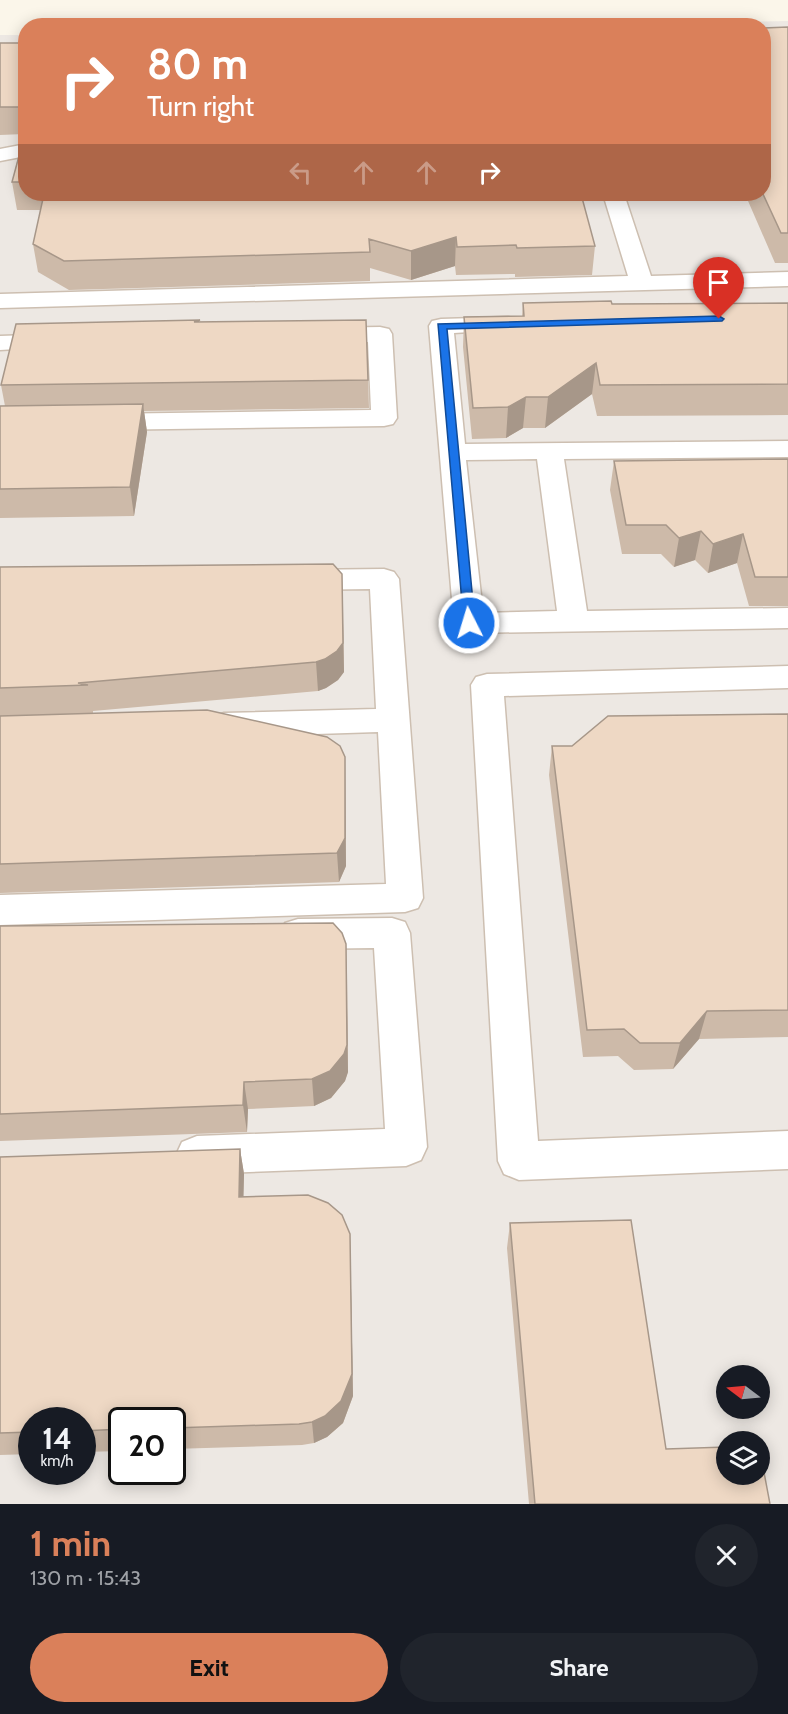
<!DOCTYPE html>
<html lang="en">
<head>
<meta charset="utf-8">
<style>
  :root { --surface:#171b24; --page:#20242c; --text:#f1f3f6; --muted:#9ea1a6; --accent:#da805a }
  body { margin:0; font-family:Cabin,sans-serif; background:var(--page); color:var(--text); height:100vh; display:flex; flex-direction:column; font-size:22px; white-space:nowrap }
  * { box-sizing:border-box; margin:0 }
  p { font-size:20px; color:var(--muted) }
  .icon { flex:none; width:33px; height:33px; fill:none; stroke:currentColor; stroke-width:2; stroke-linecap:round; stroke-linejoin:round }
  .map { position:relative; height:1504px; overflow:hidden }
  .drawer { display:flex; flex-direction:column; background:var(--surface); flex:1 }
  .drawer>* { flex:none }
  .top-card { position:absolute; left:18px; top:18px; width:753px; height:183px; border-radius:24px; box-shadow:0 3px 15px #0003; background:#da805a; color:#fff; overflow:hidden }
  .needle { width:39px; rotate:286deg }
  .controls { position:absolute; left:716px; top:1365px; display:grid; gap:12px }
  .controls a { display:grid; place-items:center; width:54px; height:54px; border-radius:50%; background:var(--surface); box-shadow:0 3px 15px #0003; font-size:30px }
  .speed { position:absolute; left:18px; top:1407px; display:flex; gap:12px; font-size:30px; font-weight:700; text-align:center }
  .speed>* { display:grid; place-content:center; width:78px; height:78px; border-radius:50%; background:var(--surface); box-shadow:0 3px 15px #0003; line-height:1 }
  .speed small { font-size:15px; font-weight:400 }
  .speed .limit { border:3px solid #111; border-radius:9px; background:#fff; color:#111 }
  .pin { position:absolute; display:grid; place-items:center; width:51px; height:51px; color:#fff; margin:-62px -26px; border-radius:50% 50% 50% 0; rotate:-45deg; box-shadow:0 0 6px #0007 }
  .pin .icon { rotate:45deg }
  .me { position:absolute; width:66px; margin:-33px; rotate:355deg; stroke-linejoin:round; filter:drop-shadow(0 0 4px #0008) }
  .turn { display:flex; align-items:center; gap:21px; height:126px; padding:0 30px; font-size:27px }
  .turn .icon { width:78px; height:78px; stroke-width:2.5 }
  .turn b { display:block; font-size:42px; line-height:51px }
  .lanes { display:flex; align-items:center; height:57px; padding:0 30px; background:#0003; justify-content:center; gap:30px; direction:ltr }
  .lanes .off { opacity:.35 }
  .round { display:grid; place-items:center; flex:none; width:63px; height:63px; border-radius:32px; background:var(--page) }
  .summary { display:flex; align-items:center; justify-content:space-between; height:102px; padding:0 30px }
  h1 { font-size:36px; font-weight:700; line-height:45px; color:var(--accent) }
  .primary-button { display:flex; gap:12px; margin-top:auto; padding:12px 30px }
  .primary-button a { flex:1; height:69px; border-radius:36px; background:var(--accent); color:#111; font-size:24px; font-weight:700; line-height:69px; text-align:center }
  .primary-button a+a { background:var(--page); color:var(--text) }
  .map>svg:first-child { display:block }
  .industrial { fill:#ede8e3; fill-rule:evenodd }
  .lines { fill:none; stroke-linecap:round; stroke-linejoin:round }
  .minor-casing { stroke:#cdbfb1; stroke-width:3 }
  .minor { fill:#fff; fill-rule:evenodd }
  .wall { fill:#cdbaa9 }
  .shaded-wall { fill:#a79789 }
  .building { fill:#eed8c4; stroke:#a79789; stroke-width:1.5 }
  .route { fill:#1a73e8; stroke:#114b97; stroke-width:1.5 }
</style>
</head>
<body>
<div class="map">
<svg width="788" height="1504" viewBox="0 0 788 1504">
  <rect width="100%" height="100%" fill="#fbf6ea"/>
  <!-- industrial -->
  <path class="industrial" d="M788 21V1504H0V35H25L26 194H764V26L533 25ZM726 1376H759V1408H726ZM32 1420H82V1472H32ZM122 1420H172V1472H122ZM726 1442H759V1474H726Z"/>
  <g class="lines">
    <defs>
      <path id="minor" d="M26 144V156L0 161V149Z
        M603 194H624L651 276 788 272V286L0 308V294L628 276Z
        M508 317 517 319 520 324 517 329 454 333 465 444 788 441V457L564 459 587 611 788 608V628L469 633 458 630 454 623 429 326 432 321 441 319ZM537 459 557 611 483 613 466 460Z
        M380 327 389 329 392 334 397 418 393 424 384 426 101 430 92 428 88 422 92 416 101 414 371 410 368 342H322L313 340 310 335 313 330 322 328Z
        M57 334 66 336 69 341 66 346 0 350V336Z
        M384 569 394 572 399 579 423 898 418 908 405 912 0 925V895L386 884 378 732 224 737 213 733 208 725 213 717 224 713 376 709 370 589 299 590 289 587 284 580 289 573 299 570Z
        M788 666V688L504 696 538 1141 788 1131V1169L519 1180 504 1174 498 1161 471 685 476 677 487 674Z
        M392 918 405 922 410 933 427 1147 421 1160 406 1166 197 1174 182 1168 176 1155 182 1142 197 1136 385 1129 374 948 298 949 285 945 280 934 285 923 298 919Z"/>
    </defs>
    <!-- minor casing -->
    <use href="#minor" class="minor-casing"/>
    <!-- minor -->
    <use href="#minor" class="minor"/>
  </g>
  <!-- wall -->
  <path class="wall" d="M788 27V263H775L745 194H764Z
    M26 40V194H581L595 246 592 275 515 277V274L456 275 455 266 411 280 370 268V281L69 290 38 272 33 244 41 210H17L12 182 24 134 0 135V43H21Z
    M523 303 612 304 788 303V415L597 416 592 394 545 428H523L506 438 472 439 463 347 464 317 522 316Z
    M200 322 368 380 369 408 144 411 147 432 134 516 0 518V406H5L1 385Z
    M788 459V606H749L737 563 708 573 695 560 674 567 661 554H622L610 490 614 461Z
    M0 567 343 603 344 672 338 680 326 688 318 691 93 711V713L345 757 346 866 339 882 0 893Z
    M788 714V1037L699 1039 673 1069 634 1070 618 1056 583 1057 549 775 552 746H572Z
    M0 926 347 972 348 1072 345 1081 331 1098 314 1106 248 1109 247 1132 0 1141Z
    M240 1149 244 1174 243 1196 350 1234 353 1396 343 1423 327 1437 314 1443 302 1445 172 1449V1420H122V1451L82 1452V1420H32V1454L0 1455V1157Z
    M510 1223 666 1449 770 1504H529L507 1248Z"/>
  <!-- shaded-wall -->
  <path class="shaded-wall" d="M456 237 455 266 411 280V251Z
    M596 363 592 394 545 428 548 397Z
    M526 397 523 428 506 438 508 407Z
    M143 404 147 432 134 516 130 487Z
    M701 531 695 560 674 567 679 538Z
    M743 534 737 563 708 573 713 544Z
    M342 574 344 672 338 680 326 688 318 691 316 662Z
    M345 757 346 866 339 882 337 853Z
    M346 944 348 1072 345 1081 331 1098 314 1106 312 1079Z
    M707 1011 699 1039 673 1069 680 1043Z
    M244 1082 248 1109 247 1132 243 1105Z
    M240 1149 244 1174 243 1222 239 1197Z
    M350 1234 353 1396 343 1423 327 1437 314 1443 312 1422Z"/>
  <!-- building -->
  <path class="building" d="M788 27V233H781L763 194 764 28Z
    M24 40H26V107H0V43H21Z
    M26 130V182H12Z
    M44 194H581L595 246 517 248 516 245 457 247 456 237 411 251 369 239 370 252 64 261 33 244Z
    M611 301 612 304 788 303V384L600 385 596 363 548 397H526L508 407 473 408 464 317 524 316 523 303Z
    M200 320 194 322 366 320 368 380 1 385 16 324Z
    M143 404 130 487 0 489V406Z
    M788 459V577H755L743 534 713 544 701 531 679 538 666 525H626L614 461Z
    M333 564 342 574 343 643 337 651 325 659 316 662 78 683 88 685 0 688V567Z
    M207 710 327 737 340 746 345 757V838L337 853 0 864V716Z
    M788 714V1010L707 1011 680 1043H640L624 1029 587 1030 552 746H572L608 716Z
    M333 923 342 933 346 944 347 1045 344 1054 330 1071 312 1079 244 1082 243 1105 0 1114V926Z
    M240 1149 239 1197 308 1195 328 1203 342 1215 350 1234 352 1374 341 1401 325 1416 312 1422 299 1424 172 1428V1420H122V1429L82 1431V1420H32V1432L0 1433V1157Z
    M631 1220 666 1449 726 1447V1474H759V1446L770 1504H535L510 1223Z"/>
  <!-- route -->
  <path class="route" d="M719 316 724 319 722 321 447 329 475 623 473 626H464L438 324Z"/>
</svg>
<div class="controls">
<a><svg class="needle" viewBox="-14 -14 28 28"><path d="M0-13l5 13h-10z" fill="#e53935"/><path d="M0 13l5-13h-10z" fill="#9ea1a6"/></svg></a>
<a><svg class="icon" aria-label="layers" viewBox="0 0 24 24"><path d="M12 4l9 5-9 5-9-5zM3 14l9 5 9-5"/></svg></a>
</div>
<div class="speed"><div>14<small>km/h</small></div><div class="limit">20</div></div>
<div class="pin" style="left:719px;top:319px;background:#d93025"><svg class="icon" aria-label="arrive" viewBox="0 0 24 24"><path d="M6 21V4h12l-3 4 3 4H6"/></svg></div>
<svg class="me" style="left:469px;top:623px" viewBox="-20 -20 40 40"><circle r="17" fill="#1a73e8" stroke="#fff" stroke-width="3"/><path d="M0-11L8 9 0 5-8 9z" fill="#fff"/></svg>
<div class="top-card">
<div class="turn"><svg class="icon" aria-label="right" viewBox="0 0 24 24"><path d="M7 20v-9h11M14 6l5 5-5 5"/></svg><div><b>80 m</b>Turn right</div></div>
<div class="lanes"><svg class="icon off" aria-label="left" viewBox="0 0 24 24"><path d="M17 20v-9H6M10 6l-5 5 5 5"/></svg><svg class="icon off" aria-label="ahead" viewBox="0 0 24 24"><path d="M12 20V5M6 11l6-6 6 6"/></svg><svg class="icon off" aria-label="ahead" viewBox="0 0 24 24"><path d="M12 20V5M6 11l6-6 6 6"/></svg><svg class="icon" aria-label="right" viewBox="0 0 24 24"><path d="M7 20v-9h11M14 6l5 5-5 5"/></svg></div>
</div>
</div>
<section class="drawer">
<div class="summary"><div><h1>1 min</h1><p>130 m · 15:43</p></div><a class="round"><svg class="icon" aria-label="close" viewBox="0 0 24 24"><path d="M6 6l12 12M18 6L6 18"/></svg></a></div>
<div class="primary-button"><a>Exit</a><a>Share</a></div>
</section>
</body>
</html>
